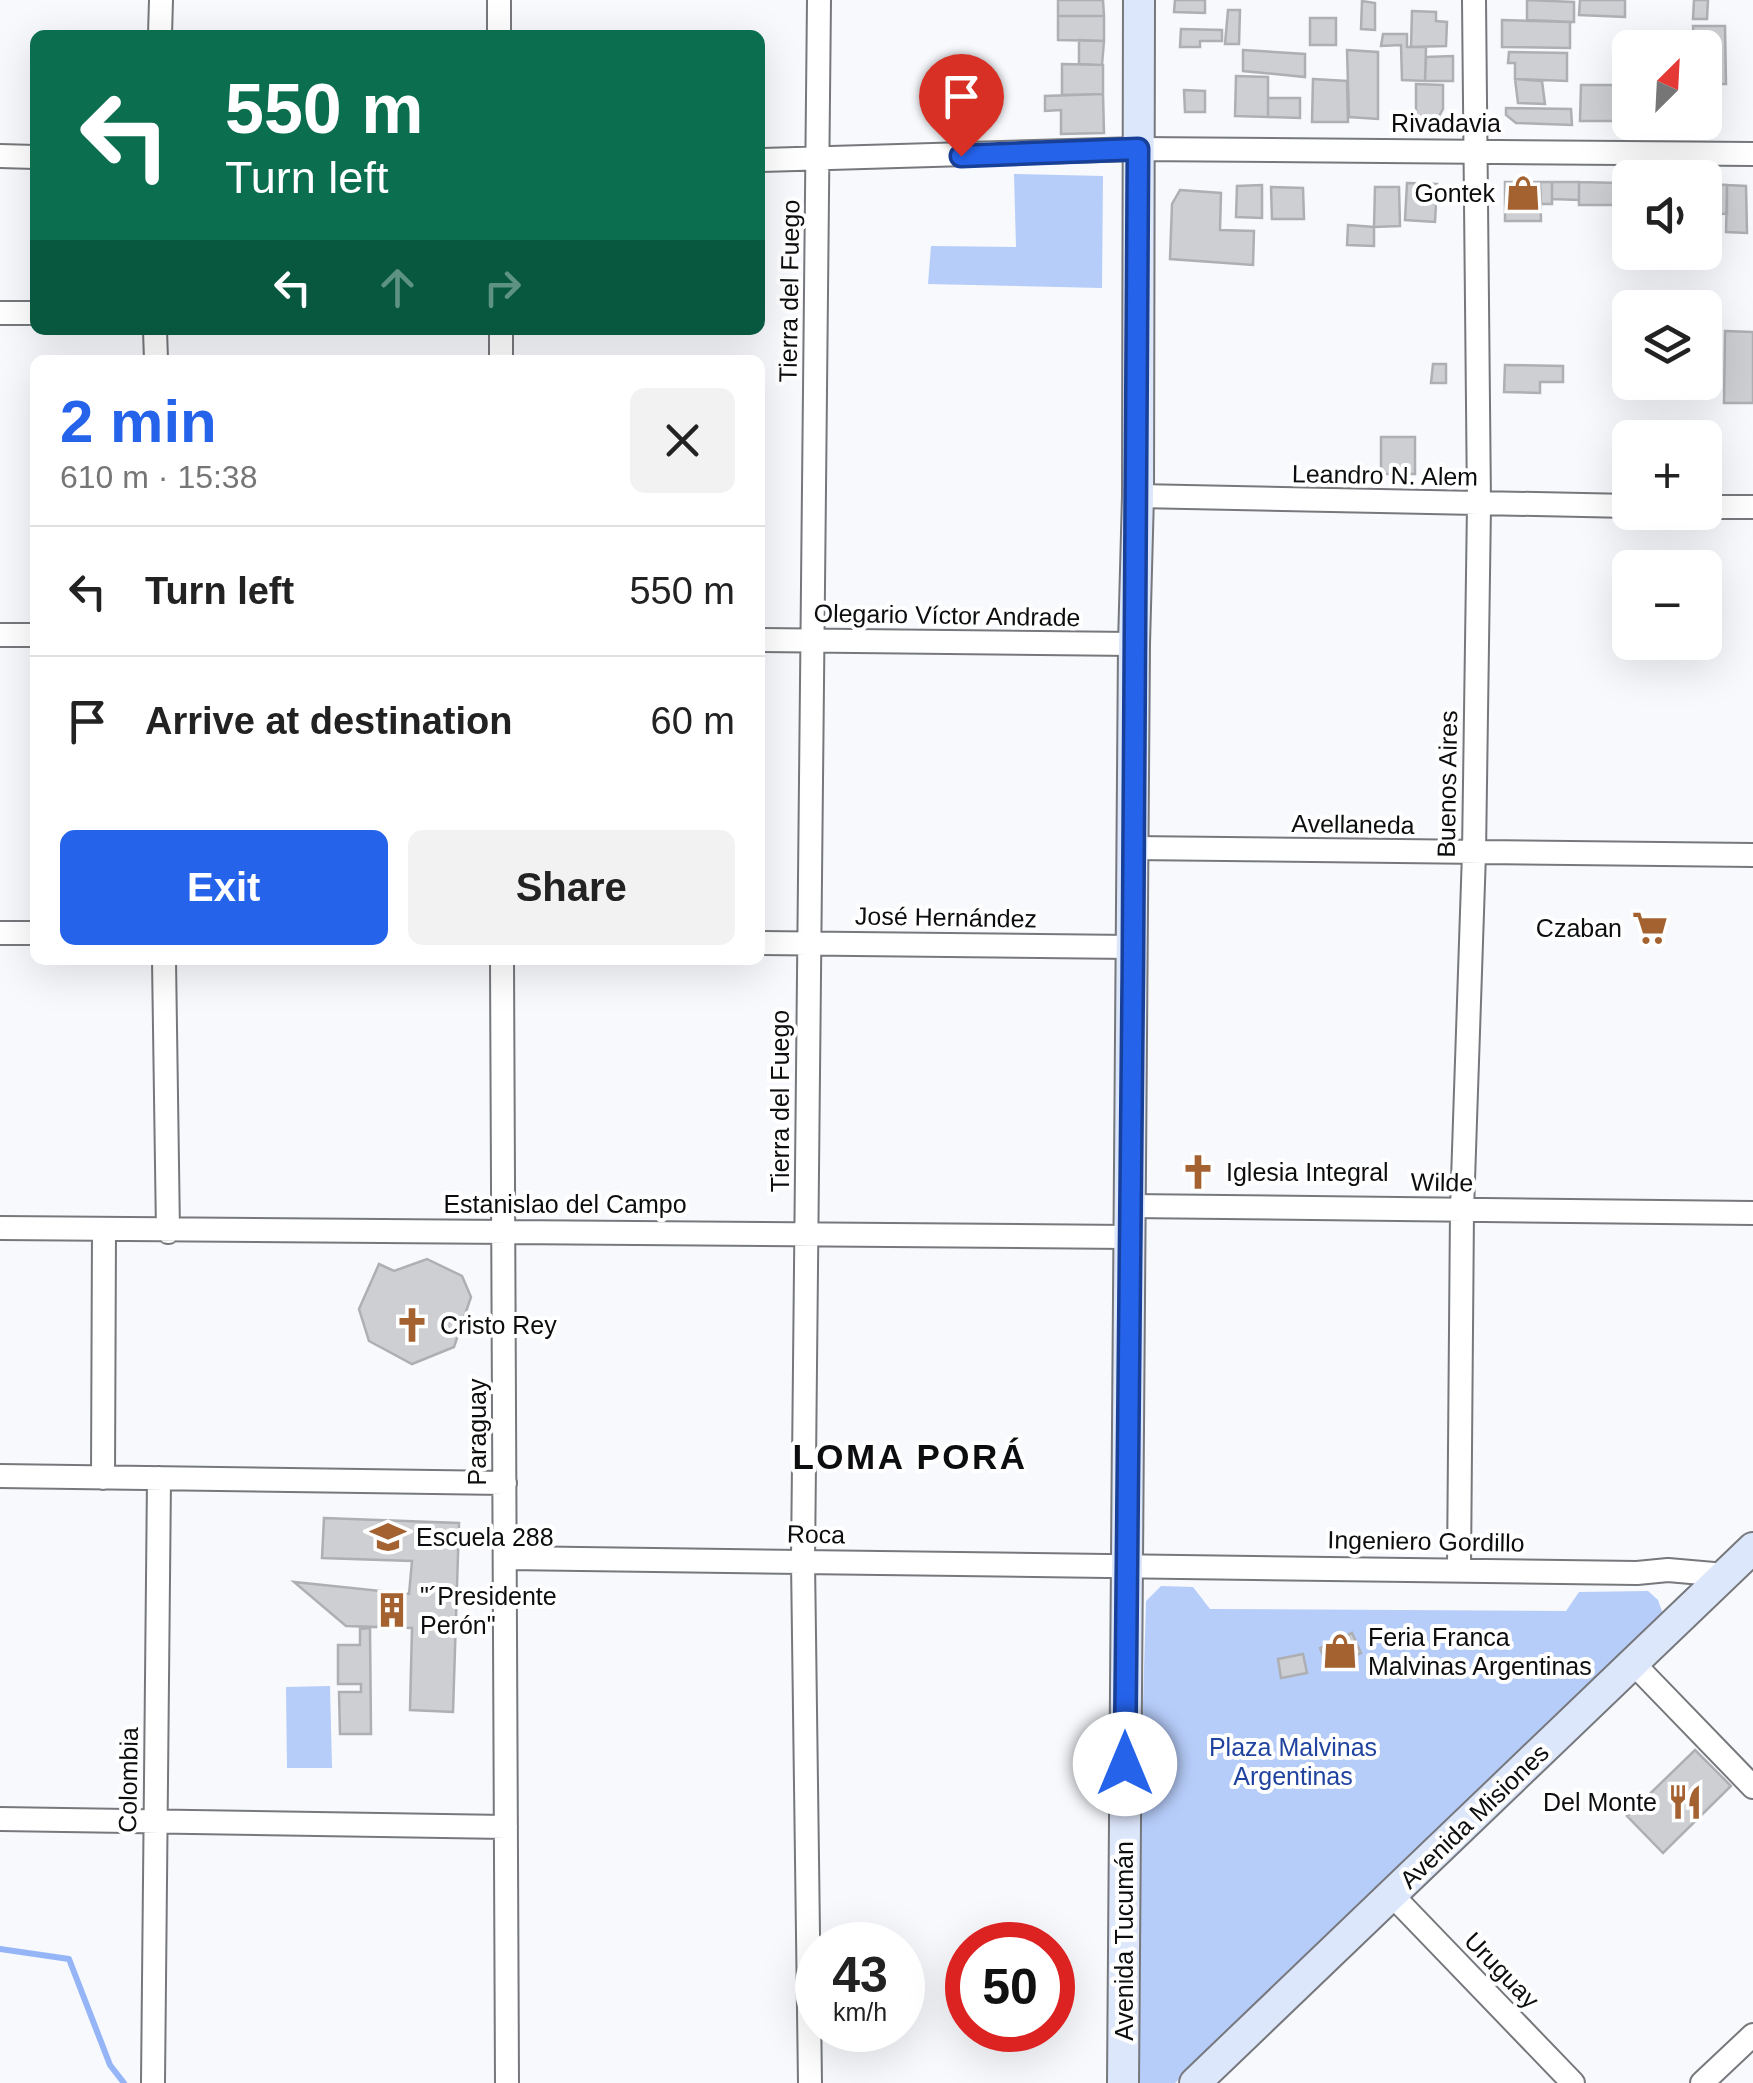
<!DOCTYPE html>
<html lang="en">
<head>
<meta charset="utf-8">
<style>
  :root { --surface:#fff; --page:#f2f2f2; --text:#222; --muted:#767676; --line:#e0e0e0; --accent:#2563eb }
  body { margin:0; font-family:Helvetica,sans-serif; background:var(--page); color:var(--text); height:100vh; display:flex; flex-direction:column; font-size:38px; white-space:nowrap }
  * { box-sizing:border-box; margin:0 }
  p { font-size:32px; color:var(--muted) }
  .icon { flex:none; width:55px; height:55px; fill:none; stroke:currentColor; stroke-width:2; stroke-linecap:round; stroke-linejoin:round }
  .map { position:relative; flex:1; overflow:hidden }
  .details { position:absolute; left:30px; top:355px; width:735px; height:610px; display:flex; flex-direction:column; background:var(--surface); border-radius:15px; box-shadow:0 10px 40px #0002 }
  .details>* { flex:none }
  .banner { position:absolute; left:30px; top:30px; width:735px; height:305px; border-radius:15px; box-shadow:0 10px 40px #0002; background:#0b6e4f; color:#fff; overflow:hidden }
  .needle { width:65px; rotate:24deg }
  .tools { position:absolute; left:1612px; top:30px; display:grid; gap:20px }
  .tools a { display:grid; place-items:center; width:110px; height:110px; border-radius:15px; background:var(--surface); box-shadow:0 10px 40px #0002; font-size:50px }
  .speed { position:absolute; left:795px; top:1922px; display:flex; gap:20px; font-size:50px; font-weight:700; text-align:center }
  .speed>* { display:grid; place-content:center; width:130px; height:130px; border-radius:50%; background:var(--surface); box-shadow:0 10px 40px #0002; line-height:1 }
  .speed small { font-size:25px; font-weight:400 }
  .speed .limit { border:15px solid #d22; background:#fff; color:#111 }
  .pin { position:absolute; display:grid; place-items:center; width:85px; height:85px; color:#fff; margin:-102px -42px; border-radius:50% 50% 50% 0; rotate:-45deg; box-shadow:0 0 10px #0007 }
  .pin .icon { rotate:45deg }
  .me { position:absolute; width:110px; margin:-55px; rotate:0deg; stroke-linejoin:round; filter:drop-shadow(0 0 8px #0008) }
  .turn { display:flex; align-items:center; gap:35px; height:210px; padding:0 30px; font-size:45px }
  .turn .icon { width:130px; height:130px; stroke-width:2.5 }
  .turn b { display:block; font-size:70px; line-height:85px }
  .lanes { display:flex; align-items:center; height:95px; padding:0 30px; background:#0003; justify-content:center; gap:50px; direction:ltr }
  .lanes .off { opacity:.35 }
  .round { display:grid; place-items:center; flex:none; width:105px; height:105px; border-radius:15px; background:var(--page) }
  .head { display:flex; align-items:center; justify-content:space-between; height:170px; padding:0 30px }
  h1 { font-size:60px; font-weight:700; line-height:75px; color:var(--accent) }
  .cta { display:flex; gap:20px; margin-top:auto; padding:20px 30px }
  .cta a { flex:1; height:115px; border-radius:15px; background:var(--accent); color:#fff; font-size:40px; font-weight:700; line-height:115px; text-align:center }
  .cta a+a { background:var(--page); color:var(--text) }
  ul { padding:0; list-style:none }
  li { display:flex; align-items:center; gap:30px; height:130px; padding:0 30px; border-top:2px solid var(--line) }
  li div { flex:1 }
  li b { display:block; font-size:38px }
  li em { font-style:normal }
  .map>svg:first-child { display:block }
  .green { fill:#b6ccf9 }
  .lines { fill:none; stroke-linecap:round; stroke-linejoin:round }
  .stream { stroke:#96b5f7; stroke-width:6 }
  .building { fill:#cdcfd3; stroke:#adafb3; stroke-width:2.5 }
  .minor-casing { stroke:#76787c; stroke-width:26 }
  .secondary-casing { stroke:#76787c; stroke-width:34 }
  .minor { stroke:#fff; stroke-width:22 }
  .secondary { stroke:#dde7fc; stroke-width:30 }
  .route-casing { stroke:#184099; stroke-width:25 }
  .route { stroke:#2563eb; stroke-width:18 }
  .labels { text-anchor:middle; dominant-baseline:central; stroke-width:8; stroke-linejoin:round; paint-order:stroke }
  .street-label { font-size:25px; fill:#0c0d0e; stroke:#fff }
  .poi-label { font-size:25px; fill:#0c0d0e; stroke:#fff; text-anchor:start }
  .park-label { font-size:25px; fill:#1f439f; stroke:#fff }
  .district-label { font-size:35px; font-weight:bold; letter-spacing:2.5px; fill:#0c0d0e; stroke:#fff }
</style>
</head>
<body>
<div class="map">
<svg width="1753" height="2083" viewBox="0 0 1753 2083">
  <rect width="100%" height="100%" fill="#f7f9fd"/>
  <!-- green -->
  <path class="green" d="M1014 174 1103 176 1102 288 928 284 931 246 1016 247Z
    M1161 1586 1193 1587 1210 1609 1566 1611 1579 1592 1648 1591 1658 1600 1663 1614 1175 2083H1139L1132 2077 1146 1601Z
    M330 1686 332 1768H287L286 1687Z"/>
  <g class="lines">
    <!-- stream -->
    <path class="stream" d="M0 1949 69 1959 110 2065 124 2083"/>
  </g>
  <!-- building -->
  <path class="building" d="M1058 0H1103L1104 16H1058Z
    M1175 0H1205V13L1174 12Z
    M1527 0 1574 2V22L1527 20Z
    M1580 0H1625V17L1579 15Z
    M1694 0H1708L1707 19H1693Z
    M1362 1 1375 3V30L1361 29Z
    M1228 10H1240L1239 44H1225Z
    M1412 11 1436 12V21L1447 22 1446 46 1411 47Z
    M1058 16H1104V41L1058 40Z
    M1310 18H1336V45H1310Z
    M1502 20 1570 22V48L1502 47Z
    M1693 26H1725L1726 84H1705V48H1694Z
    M1181 29 1222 30V41H1200V47H1180Z
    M1383 34H1407V47H1426L1425 81 1402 80 1401 45 1381 46Z
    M1079 40 1104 41 1102 65 1079 64Z
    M1243 50 1305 54V77L1243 71Z
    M1347 50 1378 52V119L1349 117Z
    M1509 52 1567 53V81L1515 79V63H1508Z
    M1453 56V81H1425L1426 57Z
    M1062 64 1103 65V94L1062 95Z
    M1236 76 1268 77V117L1235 116Z
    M1313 79 1347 81 1348 122H1312Z
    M1515 79 1542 81 1545 104 1518 103Z
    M1416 84 1443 85V109L1438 118H1416Z
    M1581 85H1628L1630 121H1580Z
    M1184 90 1205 91V112H1185Z
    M1103 94 1104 133 1061 134V110L1045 111V96Z
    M1268 98H1300V118L1268 117Z
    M1506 108 1571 109 1572 125 1516 123 1506 115Z
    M1505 182H1540L1541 221H1505Z
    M1540 182H1552V204H1541Z
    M1552 182H1579V200L1552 199Z
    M1579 182 1619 183 1618 205H1579Z
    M1407 183 1437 184 1435 222 1405 220Z
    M1619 183 1630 184V209H1618Z
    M1705 184 1727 185V214L1705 213Z
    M1262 185V218L1236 217 1237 186Z
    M1727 185 1746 186 1747 233 1726 232Z
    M1271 187 1303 188 1304 219H1272Z
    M1375 187H1399L1400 226 1374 227Z
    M1180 190 1221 193 1220 230 1254 231 1253 265 1170 259 1172 204Z
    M1348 225 1374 227V246L1347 245Z
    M1725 331 1753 332V403H1724Z
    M1433 364H1446V383H1431Z
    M1505 365 1563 366V382H1540V393L1504 392Z
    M1381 437H1415V474H1381Z
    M427 1259 462 1276 471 1297 454 1347 412 1364 369 1341 359 1309 379 1264 394 1271Z
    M324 1518 459 1523 453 1712 410 1710 412 1628 346 1626 294 1582 409 1594 412 1561 322 1558Z
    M370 1628 371 1734H340L339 1692H361V1684H338V1645H360V1629Z
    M1352 1633 1361 1653 1328 1667 1320 1648Z
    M1303 1654 1307 1673 1281 1678 1278 1659Z
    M1695 1750 1731 1786 1663 1853 1627 1816Z"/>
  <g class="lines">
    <defs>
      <path id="minor" d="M499 0V35
        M160 35 161 0
        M0 156 35 157
        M760 160 1138 149 1753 154
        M0 313H35
        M155 330 156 360
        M501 360V330
        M1138 496 1630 506
        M1705 507H1753
        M0 635H35
        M760 640 1134 644
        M1132 848 1753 855
        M0 933H35
        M760 943 1132 947
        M164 960 168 1232
        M502 960 507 2083
        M1130 1206 1753 1213
        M0 1228 1129 1237
        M0 1476 505 1483
        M103 1478 104 1230
        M505 1558 1637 1573 1668 1570 1725 1575
        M1459 1569 1462 1210 1474 853 1479 505 1474 0
        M1633 1663 1753 1787
        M0 1819 506 1827
        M1392 1895 1573 2083
        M153 2083 159 1478
        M810 2083 803 1561 819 0
        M1702 2083 1753 2035"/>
      <path id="secondary" d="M1123 2083 1134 644 1138 496 1139 0
        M1195 2083 1753 1548"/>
    </defs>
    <!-- minor casing -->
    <use href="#minor" class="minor-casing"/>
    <!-- secondary casing -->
    <use href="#secondary" class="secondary-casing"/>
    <!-- minor -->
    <use href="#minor" class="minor"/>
    <!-- secondary -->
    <use href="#secondary" class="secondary"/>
  </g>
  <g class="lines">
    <defs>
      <path id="route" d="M961 156 1138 149C1138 687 1129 1226 1125 1764"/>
    </defs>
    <!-- route casing -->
    <use href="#route" class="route-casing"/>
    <!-- route -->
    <use href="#route" class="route"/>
  </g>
  <!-- icons -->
  <defs>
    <symbol id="shop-bare" viewBox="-9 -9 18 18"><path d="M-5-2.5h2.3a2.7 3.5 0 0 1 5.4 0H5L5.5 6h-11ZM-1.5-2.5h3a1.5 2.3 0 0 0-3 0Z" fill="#a56231" stroke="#fff" stroke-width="2.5" paint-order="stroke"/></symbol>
    <symbol id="supermarket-bare" viewBox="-9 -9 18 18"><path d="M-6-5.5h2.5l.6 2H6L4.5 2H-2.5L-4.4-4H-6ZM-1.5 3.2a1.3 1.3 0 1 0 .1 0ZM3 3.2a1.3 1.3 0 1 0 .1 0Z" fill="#a56231" stroke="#fff" stroke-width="2.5" paint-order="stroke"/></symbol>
    <symbol id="church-bare" viewBox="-9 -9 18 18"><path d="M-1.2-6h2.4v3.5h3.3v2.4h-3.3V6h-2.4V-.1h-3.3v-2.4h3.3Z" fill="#a56231" stroke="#fff" stroke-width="2.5" paint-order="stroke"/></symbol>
    <symbol id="school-bare" viewBox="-9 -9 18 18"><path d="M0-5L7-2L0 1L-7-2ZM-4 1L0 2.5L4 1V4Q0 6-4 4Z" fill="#a56231" stroke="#fff" stroke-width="2.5" paint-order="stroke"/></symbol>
    <symbol id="building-bare" viewBox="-9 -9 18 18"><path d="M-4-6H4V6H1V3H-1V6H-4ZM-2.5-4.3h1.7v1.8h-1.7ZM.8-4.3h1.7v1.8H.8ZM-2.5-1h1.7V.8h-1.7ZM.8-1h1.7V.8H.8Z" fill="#a56231" stroke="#fff" stroke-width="2.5" paint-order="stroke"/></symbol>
    <symbol id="restaurant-bare" viewBox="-9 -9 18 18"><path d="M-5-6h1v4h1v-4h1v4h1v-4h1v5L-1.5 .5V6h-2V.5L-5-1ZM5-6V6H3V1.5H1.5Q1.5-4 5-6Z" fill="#a56231" stroke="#fff" stroke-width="2.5" paint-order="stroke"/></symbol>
  </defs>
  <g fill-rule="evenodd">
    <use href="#shop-bare" x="1498" y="168" width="50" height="50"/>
    <use href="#supermarket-bare" x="1625" y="903" width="50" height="50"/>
    <use href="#church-bare" x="1173" y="1147" width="50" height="50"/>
    <use href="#church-bare" x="387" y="1300" width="50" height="50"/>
    <use href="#school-bare" x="363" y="1512" width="50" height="50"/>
    <use href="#building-bare" x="367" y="1585" width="50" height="50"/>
    <use href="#shop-bare" x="1315" y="1626" width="50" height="50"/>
    <use href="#restaurant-bare" x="1660" y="1777" width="50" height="50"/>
  </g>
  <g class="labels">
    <!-- street labels -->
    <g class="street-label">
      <text x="1446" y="123">Rivadavia</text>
      <text transform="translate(789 291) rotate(-89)">Tierra del Fuego</text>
      <text transform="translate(1385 475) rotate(1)">Leandro N. Alem</text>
      <text transform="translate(947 615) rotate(1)">Olegario Víctor Andrade</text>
      <text transform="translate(1447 784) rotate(-89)">Buenos Aires</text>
      <text transform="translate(1353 824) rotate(1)">Avellaneda</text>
      <text transform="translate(946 917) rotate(1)">José Hernández</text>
      <text transform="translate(780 1101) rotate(-90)">Tierra del Fuego</text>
      <text transform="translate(1442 1182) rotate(1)">Wilde</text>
      <text x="565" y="1204">Estanislao del Campo</text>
      <text transform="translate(477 1432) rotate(-90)">Paraguay</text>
      <text transform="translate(816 1534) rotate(1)">Roca</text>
      <text transform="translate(1426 1541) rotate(1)">Ingeniero Gordillo</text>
      <text transform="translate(128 1780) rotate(-89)">Colombia</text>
      <text transform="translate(1474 1816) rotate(-44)">Avenida Misiones</text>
      <text transform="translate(1124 1941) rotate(-90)">Avenida Tucumán</text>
      <text transform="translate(1502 1970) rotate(46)">Uruguay</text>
    </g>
    <!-- poi labels -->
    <g class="poi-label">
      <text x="1495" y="193" text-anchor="end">Gontek</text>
      <text x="1622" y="928" text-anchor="end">Czaban</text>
      <text x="1226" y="1172">Iglesia Integral</text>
      <text x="440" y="1325">Cristo Rey</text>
      <text x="416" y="1537">Escuela 288</text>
      <text x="420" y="1596">"´Presidente<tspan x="420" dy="29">Perón"</tspan></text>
      <text x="1368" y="1637">Feria Franca<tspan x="1368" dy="29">Malvinas Argentinas</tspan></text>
      <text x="1657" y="1802" text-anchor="end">Del Monte</text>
    </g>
    <!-- park labels -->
    <g class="park-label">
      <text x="1293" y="1747">Plaza Malvinas<tspan x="1293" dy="29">Argentinas</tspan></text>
    </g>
    <!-- district labels -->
    <g class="district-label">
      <text x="910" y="1456">LOMA PORÁ</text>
    </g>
  </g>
</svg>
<div class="tools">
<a><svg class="needle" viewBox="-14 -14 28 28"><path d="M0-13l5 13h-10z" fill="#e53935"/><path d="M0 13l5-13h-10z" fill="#767676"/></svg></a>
<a><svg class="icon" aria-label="sound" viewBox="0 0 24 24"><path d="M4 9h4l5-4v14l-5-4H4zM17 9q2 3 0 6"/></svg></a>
<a><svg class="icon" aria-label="layers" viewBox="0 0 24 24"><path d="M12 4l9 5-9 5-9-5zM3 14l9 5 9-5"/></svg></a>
<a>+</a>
<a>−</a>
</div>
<div class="speed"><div>43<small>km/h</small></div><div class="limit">50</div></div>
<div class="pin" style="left:961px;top:156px;background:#d93025"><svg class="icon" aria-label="arrive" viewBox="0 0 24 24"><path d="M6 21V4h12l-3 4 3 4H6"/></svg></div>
<svg class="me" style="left:1125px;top:1764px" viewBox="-20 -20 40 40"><circle r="19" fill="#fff"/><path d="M0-13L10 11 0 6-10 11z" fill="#2563eb"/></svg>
<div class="banner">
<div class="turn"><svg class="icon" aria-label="left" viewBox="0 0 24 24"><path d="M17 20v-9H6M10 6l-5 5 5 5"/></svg><div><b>550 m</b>Turn left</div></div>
<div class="lanes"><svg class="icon" aria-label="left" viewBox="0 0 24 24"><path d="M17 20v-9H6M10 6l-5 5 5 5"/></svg><svg class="icon off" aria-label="ahead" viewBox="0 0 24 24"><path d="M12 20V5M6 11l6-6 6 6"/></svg><svg class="icon off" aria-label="right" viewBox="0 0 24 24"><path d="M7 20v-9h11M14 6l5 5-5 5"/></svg></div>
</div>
<section class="details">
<div class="head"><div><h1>2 min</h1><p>610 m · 15:38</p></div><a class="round"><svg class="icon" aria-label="close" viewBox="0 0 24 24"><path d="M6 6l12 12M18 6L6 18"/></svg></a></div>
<ul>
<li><svg class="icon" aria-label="left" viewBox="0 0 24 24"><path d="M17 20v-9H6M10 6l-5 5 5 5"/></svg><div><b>Turn left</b></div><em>550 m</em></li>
<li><svg class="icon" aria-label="arrive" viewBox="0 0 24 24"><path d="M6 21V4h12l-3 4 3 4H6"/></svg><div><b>Arrive at destination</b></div><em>60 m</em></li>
</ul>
<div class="cta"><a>Exit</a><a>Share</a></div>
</section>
</div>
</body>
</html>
